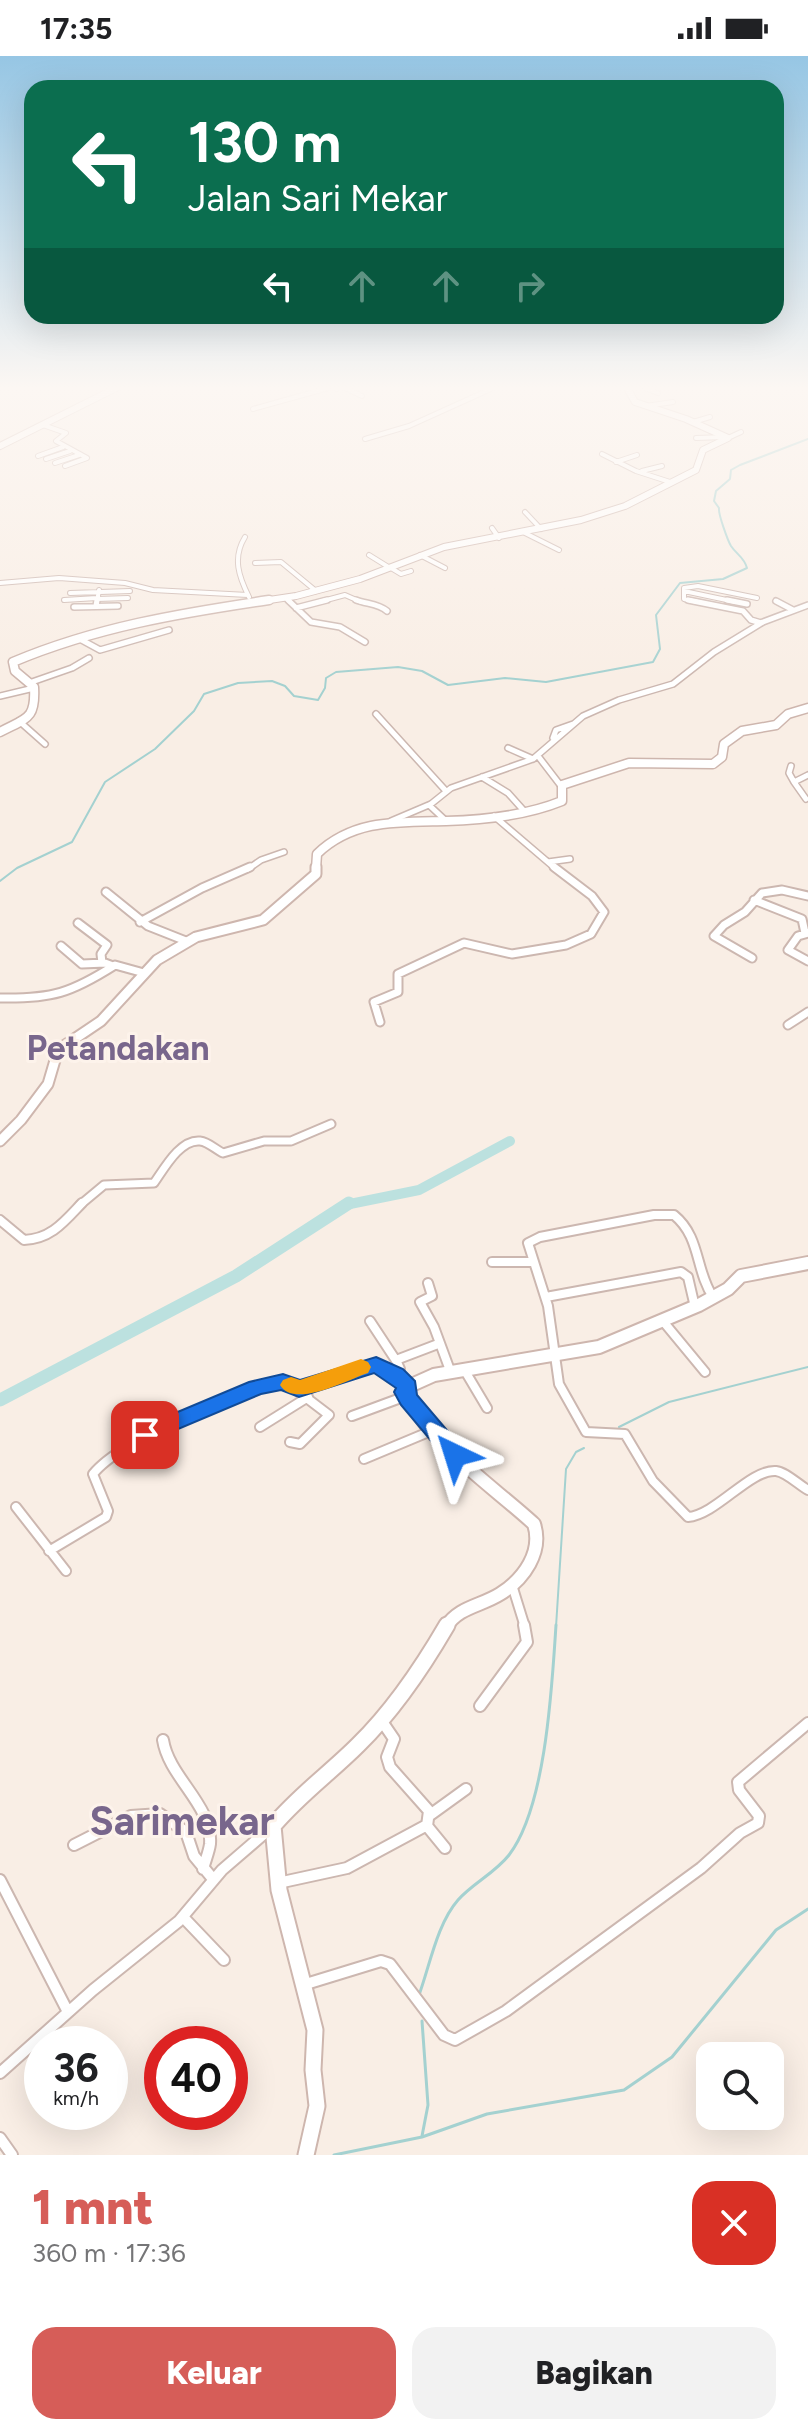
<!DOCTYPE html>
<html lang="id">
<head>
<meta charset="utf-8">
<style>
  :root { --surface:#fff; --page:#f2f2f2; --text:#202124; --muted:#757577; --accent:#d65d58 }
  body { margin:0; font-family:Figtree,sans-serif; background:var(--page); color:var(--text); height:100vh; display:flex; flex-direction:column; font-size:30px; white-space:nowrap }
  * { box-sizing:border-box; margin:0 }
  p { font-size:26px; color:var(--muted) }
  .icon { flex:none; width:44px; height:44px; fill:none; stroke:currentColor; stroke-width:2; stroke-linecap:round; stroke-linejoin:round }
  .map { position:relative; height:2099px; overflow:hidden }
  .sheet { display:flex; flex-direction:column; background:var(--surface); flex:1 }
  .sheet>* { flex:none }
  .top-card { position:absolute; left:24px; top:24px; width:760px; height:244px; border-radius:24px; box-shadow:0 8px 32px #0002; background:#0b6e4f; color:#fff; overflow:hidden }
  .fabs { position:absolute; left:696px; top:1986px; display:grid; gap:16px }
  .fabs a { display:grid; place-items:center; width:88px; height:88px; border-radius:16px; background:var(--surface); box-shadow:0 8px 32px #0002; font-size:40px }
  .speed { position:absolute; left:24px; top:1970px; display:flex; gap:16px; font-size:40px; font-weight:700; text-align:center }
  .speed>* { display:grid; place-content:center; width:104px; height:104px; border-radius:50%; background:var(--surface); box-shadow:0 8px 32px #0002; line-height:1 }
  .speed small { font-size:20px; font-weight:400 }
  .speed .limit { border:12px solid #d22; background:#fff; color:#111 }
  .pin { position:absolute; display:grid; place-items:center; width:68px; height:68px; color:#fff; margin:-34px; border-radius:16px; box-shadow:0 4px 12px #0006 }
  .me { position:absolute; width:88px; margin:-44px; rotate:319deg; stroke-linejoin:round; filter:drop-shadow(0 0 6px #0008) }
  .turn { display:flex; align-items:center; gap:28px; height:168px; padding:0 32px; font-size:36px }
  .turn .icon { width:104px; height:104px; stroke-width:2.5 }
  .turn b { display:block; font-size:56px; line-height:68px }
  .lanes { display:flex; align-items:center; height:76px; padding:0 32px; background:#0003; justify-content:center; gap:40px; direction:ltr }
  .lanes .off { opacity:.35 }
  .round { display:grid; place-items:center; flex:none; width:84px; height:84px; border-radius:24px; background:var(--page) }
  .head { display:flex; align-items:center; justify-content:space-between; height:136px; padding:0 32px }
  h1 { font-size:48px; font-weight:800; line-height:60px; color:var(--accent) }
  .primary-button { display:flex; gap:16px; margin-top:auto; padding:16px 32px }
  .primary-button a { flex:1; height:92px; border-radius:24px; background:var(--accent); color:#fff; font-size:32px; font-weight:800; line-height:92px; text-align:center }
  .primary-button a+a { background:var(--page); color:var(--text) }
  .status { display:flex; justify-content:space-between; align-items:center; height:56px; padding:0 40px; background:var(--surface); direction:ltr }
  .status svg { height:22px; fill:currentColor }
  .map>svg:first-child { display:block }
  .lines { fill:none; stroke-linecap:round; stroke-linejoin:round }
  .stream-far1 { stroke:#a4d1d0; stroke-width:2 }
  .stream { stroke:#a4d1d0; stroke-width:3 }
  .river-far1 { stroke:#bce1df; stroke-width:10 }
  .river { stroke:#bce1df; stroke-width:13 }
  .street-far4-casing { stroke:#ccb7b0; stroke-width:6 }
  .street-far3-casing { stroke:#ccb7b0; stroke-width:8 }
  .street-far2-casing { stroke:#ccb7b0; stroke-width:11 }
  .street-far1-casing { stroke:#ccb7b0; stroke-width:12 }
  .street-casing { stroke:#ccb7b0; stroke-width:14 }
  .secondary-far4-casing { stroke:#ceb6ae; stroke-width:8 }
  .secondary-far3-casing { stroke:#ceb6ae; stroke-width:11 }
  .secondary-far2-casing { stroke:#ceb6ae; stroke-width:13 }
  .secondary-far1-casing { stroke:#ceb6ae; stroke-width:16 }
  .secondary-casing { stroke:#ceb6ae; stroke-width:19 }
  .street-far4 { stroke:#fff; stroke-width:4 }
  .street-far3 { stroke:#fff; stroke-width:5 }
  .street-far2 { stroke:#fff; stroke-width:7 }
  .street-far1 { stroke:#fff; stroke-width:8 }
  .street { stroke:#fff; stroke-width:10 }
  .secondary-far4 { stroke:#fff; stroke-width:6 }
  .secondary-far3 { stroke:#fff; stroke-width:8 }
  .secondary-far2 { stroke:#fff; stroke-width:9 }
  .secondary-far1 { stroke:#fff; stroke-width:12 }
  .secondary { stroke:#fff; stroke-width:15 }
  .route { fill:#1a73e8; stroke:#114b97; stroke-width:2 }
  .slow { fill:#f59e0b }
  .labels { text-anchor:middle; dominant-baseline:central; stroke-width:6; stroke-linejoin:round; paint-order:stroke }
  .quarter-label { font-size:34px; font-weight:bold; fill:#78668c; stroke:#fdf3eb }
  .near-quarter-label { font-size:40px; font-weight:bold; fill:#78668c; stroke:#fdf3eb }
</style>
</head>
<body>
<div class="status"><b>17:35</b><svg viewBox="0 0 49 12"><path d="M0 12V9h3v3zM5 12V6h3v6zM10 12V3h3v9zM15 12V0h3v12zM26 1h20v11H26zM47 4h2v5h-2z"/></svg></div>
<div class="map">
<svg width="808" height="2099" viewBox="0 0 808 2099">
  <rect width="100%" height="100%" fill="#f9eee5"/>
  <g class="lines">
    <!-- stream-far1 -->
    <path class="stream-far1" d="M0 825 17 812 72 786 105 726 155 693 194 655 204 638 238 627 272 625 285 630 294 640 318 644 325 632 326 622 336 616 398 611 422 615 448 629 505 622 546 626 653 606 660 593 656 559 680 527 723 523 747 512C744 501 737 499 731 490 728 485 718 458 719 452L714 445 716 435 730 423 731 414 740 409 808 383
      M619 1371 669 1346 808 1311
      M556 1571 566 1413 576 1396 584 1392"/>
    <!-- stream -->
    <path class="stream" d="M419 1939C430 1909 437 1868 458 1844 473 1827 495 1817 509 1799 546 1751 552 1630 556 1569
      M422 1965 428 2049 422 2080
      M334 2099 422 2081 487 2058 624 2034 672 2001 776 1874 808 1853"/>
    <!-- river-far1 -->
    <path class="river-far1" d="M345 1149 419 1134 510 1085"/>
    <!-- river -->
    <path class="river" d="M0 1344 236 1220 349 1147"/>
    <defs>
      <path id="street-far4" d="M334 332 337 333
        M345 332 362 340
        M645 332 658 337
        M646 350 673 346
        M253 353 328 332
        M693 366 710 361
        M43 369 66 377 56 385 87 402 65 410
        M696 382 725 381
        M728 382 741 376
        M365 383 409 370 493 332
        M602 398 636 415 670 426
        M38 400 63 391
        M46 403 70 395
        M616 406 637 399
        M55 407 79 399
        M642 415 662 410
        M525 456 541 473
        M492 472 499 482
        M525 477 559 494
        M245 481C232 502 239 521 249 541
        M369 499 390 512
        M420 499 445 512
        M255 507 281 506 316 535
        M391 512 401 518 411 515
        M0 527 59 522 125 527 153 534 248 539
        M684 535V532L698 530 757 542
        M70 537 130 535
        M286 542 290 546
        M97 543 128 542
        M64 544 97 542
        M97 546 99 534
        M319 546 345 539 361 546
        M698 546 684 543V535L736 546"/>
      <path id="street-far3" d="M288 544 311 566 340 571 365 586
        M356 544C367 548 379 548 387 555
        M688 544 743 555 751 564 761 567
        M727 544 747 548
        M776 545 793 554
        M96 550 97 544
        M74 551 118 550
        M296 552 327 544
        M78 582 100 594 169 574
        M29 627 72 612 89 602
        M0 640 34 632
        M376 658 446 735
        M19 665 45 688
        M553 682 556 674 573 668
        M508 692 533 703
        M538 700 561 730
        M791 710 789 717 794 726
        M482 721 508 737 525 756
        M806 743 794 726 808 719
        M429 749 444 763
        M494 760 556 813
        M391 765 431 748 451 732 533 703 583 660 619 644 673 628 714 596 763 566 808 549
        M548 806 570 803
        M248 813 261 804 284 796"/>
      <path id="street-far2" d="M106 836 148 870 186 885
        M754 844 802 863 805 877
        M140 866 202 832 250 811
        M78 867 107 889 101 898 102 907
        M808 877 798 880 788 894 808 905
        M61 890 82 908 105 907 113 910
        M752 902 714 880 724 869 745 856 762 837 782 834 808 840
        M0 942C52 943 71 937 115 909L144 917
        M380 966 374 946 398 936V918L464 887 512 898 566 889 591 878 604 856 592 840 554 811
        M788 969 808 956
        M80 1149 104 1129 154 1127C164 1113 180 1083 200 1085 209 1086 216 1094 223 1097L264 1085H291L331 1068"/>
      <path id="street-far1" d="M0 1164 24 1184C51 1183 64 1166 82 1147
        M492 1206H533
        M428 1227 432 1240 420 1246 434 1271 451 1317
        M546 1241 681 1216 688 1221 695 1251
        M713 1241C695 1214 701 1181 674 1159H654L540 1181 528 1187 548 1250 559 1328 586 1376 625 1378 653 1425 688 1461C716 1459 750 1413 776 1415 786 1416 799 1429 808 1434
        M662 1264 705 1316
        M370 1265 397 1306 400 1313 397 1321
        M396 1304 438 1288
        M465 1315 487 1352
        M298 1333 376 1308 407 1330
        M352 1360 406 1340
        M260 1371 308 1341
        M364 1403 431 1375
        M16 1451 66 1515
        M49 1495 106 1461 108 1455 93 1418C121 1383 242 1331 287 1327L329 1359 300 1388 290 1386
        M512 1529 525 1571"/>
      <path id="street" d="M480 1650 527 1586 524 1569
        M381 1664 394 1683 387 1701 390 1711 429 1755 427 1770 445 1792
        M163 1684C169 1722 213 1749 210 1788 209 1796 205 1805 203 1813
        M430 1759 466 1733
        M74 1789 131 1760 160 1758 186 1776 194 1800 213 1823
        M0 1824 68 1956
        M278 1827 347 1812 427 1769
        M183 1861 224 1904
        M306 1928 381 1905 390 1908 444 1979 455 1984 506 1955 701 1812 740 1777 758 1767 759 1760 739 1734 738 1726 808 1667
        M0 2017 93 1934 179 1865 222 1814 273 1770
        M0 2082 12 2099"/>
      <path id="secondary-far4" d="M0 390 116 332
        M256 546 296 540 360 523 444 491 581 464 625 450 696 414 703 394 728 382 686 363 635 346 627 332"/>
      <path id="secondary-far3" d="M0 676C26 662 36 664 34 631L15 615 13 606C96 571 181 557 269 544
        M316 813 317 798C353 763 399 766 446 765 485 764 525 760 562 745V729L629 707 713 708 722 701 724 688 742 675 776 669 788 658 808 652"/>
      <path id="secondary-far2" d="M0 1085 21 1064 48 1028 58 994 101 965 157 904 196 881 263 864 316 818V811"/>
      <path id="secondary-far1" d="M446 1571C458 1551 481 1550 500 1538 524 1523 543 1496 534 1468 493 1430 424 1385 405 1332L434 1319 599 1291 699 1249 728 1233 741 1220 808 1207"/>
      <path id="secondary" d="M306 2099 317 2050 313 2014 315 1974 279 1834 273 1770C299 1739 330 1717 358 1689 394 1654 422 1612 447 1569"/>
    </defs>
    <!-- street-far4 casing -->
    <use href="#street-far4" class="street-far4-casing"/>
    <!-- street-far3 casing -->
    <use href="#street-far3" class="street-far3-casing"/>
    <!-- street-far2 casing -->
    <use href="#street-far2" class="street-far2-casing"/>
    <!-- street-far1 casing -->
    <use href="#street-far1" class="street-far1-casing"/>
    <!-- street casing -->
    <use href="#street" class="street-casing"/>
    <!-- secondary-far4 casing -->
    <use href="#secondary-far4" class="secondary-far4-casing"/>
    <!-- secondary-far3 casing -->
    <use href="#secondary-far3" class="secondary-far3-casing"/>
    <!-- secondary-far2 casing -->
    <use href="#secondary-far2" class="secondary-far2-casing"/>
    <!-- secondary-far1 casing -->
    <use href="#secondary-far1" class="secondary-far1-casing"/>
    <!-- secondary casing -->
    <use href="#secondary" class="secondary-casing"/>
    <!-- street-far4 -->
    <use href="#street-far4" class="street-far4"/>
    <!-- street-far3 -->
    <use href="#street-far3" class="street-far3"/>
    <!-- street-far2 -->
    <use href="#street-far2" class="street-far2"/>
    <!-- street-far1 -->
    <use href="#street-far1" class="street-far1"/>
    <!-- street -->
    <use href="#street" class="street"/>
    <!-- secondary-far4 -->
    <use href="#secondary-far4" class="secondary-far4"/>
    <!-- secondary-far3 -->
    <use href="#secondary-far3" class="secondary-far3"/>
    <!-- secondary-far2 -->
    <use href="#secondary-far2" class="secondary-far2"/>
    <!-- secondary-far1 -->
    <use href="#secondary-far1" class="secondary-far1"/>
    <!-- secondary -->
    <use href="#secondary" class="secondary"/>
  </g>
  <!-- sky -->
  <linearGradient id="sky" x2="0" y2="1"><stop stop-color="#96c6e4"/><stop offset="0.53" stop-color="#fcf7f3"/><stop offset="1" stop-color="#fcf7f3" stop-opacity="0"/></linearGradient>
  <rect width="808" height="626" fill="url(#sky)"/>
  <!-- route -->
  <path class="route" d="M376 1301 403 1313 415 1325 417 1339 463 1393 467 1399 463 1405 455 1408 448 1405 401 1349 394 1336 396 1332 374 1317 299 1341 281 1334 261 1338 145 1387 137 1385 134 1379 137 1373 249 1326 283 1318 300 1324Z"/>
  <!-- slow -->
  <path class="slow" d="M361 1303 368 1306 371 1311 368 1317C347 1324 294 1353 280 1329L283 1324 291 1321 300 1324Z"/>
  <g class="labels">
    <!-- quarter labels -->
    <g class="quarter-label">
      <text x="118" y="992">Petandakan</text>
    </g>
    <!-- near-quarter labels -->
    <g class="near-quarter-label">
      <text x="182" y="1765">Sarimekar</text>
    </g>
  </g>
</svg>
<div class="fabs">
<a><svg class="icon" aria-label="search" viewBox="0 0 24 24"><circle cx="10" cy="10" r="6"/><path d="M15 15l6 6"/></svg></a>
</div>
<div class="speed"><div>36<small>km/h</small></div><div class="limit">40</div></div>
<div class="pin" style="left:145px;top:1379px;background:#d93025"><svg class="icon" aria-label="arrive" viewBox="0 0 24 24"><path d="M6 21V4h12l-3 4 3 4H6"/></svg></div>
<svg class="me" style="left:455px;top:1399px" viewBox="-20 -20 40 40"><path d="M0-17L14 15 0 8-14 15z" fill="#1a73e8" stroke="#fff" stroke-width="4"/></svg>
<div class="top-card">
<div class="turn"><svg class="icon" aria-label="left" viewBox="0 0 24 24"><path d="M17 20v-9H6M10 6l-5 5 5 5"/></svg><div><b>130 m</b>Jalan Sari Mekar</div></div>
<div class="lanes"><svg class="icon" aria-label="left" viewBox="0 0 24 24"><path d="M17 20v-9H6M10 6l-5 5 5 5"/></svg><svg class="icon off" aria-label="ahead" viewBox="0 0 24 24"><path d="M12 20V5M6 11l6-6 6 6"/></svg><svg class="icon off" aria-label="ahead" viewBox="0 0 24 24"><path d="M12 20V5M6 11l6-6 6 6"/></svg><svg class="icon off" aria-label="right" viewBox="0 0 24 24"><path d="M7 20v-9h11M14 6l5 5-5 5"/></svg></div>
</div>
</div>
<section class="sheet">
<div class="head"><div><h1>1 mnt</h1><p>360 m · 17:36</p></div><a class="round" style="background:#d93025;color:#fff"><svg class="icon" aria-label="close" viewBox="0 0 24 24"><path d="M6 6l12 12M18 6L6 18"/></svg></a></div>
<div class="primary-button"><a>Keluar</a><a>Bagikan</a></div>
</section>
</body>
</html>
